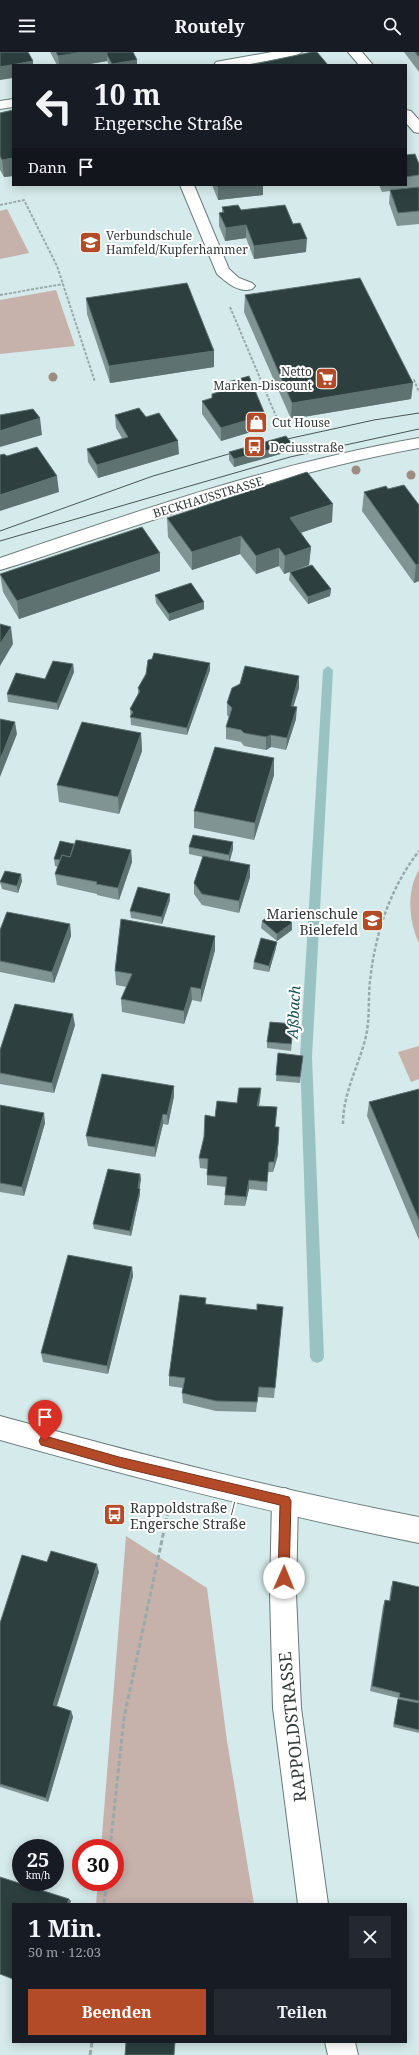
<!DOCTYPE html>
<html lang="de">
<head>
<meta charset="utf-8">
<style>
  :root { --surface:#171b24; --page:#242831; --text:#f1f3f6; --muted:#9ea1a6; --accent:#b34b29 }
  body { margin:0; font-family:"Noto Serif",serif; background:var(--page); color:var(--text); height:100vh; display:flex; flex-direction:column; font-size:15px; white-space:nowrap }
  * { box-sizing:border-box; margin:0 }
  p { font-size:13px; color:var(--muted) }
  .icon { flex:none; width:22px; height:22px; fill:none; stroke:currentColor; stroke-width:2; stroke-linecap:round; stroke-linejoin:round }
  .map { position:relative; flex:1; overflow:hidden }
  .details { position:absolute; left:12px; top:1851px; width:395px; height:140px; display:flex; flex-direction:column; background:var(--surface); border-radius:0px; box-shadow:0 2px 10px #0003 }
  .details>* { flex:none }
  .guide { position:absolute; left:12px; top:12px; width:395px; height:122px; border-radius:0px; box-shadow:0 2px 10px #0003; background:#171b24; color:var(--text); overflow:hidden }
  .speed { position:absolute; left:12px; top:1787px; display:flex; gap:8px; font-size:20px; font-weight:700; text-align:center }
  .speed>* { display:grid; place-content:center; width:52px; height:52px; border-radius:50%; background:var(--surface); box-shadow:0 2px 10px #0003; line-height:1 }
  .speed small { font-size:10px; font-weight:400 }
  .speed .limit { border:6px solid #d22; background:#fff; color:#111 }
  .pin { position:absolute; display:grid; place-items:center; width:34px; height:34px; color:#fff; margin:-41px -17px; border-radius:50% 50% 50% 0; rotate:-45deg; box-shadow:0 0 4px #0007 }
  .pin .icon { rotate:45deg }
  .me { position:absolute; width:44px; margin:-22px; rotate:1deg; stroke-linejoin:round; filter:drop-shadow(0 0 3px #0008) }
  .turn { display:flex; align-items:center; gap:14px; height:84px; padding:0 16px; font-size:18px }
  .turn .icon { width:52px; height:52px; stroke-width:2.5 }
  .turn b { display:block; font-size:28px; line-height:34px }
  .then { display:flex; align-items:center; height:38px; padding:0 16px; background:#0003; gap:8px; font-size:15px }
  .round { display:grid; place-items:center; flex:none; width:42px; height:42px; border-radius:0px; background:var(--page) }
  .headline { display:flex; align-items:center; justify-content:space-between; height:68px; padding:0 16px }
  h1 { font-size:24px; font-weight:700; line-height:30px }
  .primary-button { display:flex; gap:8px; margin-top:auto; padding:8px 16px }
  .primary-button a { flex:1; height:46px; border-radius:0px; background:var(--accent); color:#fff; font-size:16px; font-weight:700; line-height:46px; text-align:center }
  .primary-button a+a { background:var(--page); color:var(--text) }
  header { display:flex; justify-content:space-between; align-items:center; height:52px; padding:0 16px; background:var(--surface); font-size:18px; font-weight:700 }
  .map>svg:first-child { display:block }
  .green { fill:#c7b1ab }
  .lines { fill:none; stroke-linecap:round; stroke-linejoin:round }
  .stream { fill:#99c3c2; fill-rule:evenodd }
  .minor-casing { stroke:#687b7b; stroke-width:2 }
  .secondary-casing { stroke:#687b7b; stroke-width:2 }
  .path-far2 { stroke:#9aaaaa; stroke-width:2; stroke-dasharray:3 1.5; stroke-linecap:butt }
  .path-far1 { stroke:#9aaaaa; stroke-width:2.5; stroke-dasharray:3.5 2; stroke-linecap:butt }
  .path { stroke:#9aaaaa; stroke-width:3; stroke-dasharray:5 2.5; stroke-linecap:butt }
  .minor { fill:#fff; fill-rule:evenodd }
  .secondary { fill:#fff; fill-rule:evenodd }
  .tram { stroke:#4b5555; stroke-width:1 }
  .tree { fill:#9e8c83 }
  .wall { fill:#819494 }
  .shaded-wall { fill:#5f7272 }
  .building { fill:#2d3f3f; stroke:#5f7272 }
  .route { fill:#b34b29; stroke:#74311b }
  .labels { text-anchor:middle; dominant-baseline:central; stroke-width:4; stroke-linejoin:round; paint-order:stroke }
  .far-poi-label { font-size:12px; fill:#313939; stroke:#fff; text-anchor:start }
  .far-street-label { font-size:12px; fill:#313939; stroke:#fff }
  .poi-label { font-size:14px; fill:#313939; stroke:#fff; text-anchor:end }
  .water-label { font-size:15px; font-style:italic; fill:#165252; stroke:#fff }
  .near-street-label { font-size:17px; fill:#313939; stroke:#fff }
</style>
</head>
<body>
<header><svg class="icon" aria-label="menu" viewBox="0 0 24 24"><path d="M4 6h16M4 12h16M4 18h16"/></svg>Routely<svg class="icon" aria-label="search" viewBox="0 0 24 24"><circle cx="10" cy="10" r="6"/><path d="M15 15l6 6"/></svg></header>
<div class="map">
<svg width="419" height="2003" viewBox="0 0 419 2003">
  <rect width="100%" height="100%" fill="#d5eaea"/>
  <!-- green -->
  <path class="green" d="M7 157 29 201 0 207V159Z
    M56 238 75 294 0 302V248Z
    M419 818V891C409 870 406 839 419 818Z
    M419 994V1027L411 1030 398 1000Z
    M126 1484 207 1536 227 1689 254 1852H96L98 1830H115V1796H101Z"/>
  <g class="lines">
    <!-- stream -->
    <path class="stream" d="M328 614 333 618 312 1005 324 1305 322 1309 317 1311 312 1309 310 1305 300 1005 323 618Z"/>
    <defs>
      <path id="minor" d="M272 0H302L295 4 244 13H214L216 10 221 9Z
        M348 0H362L373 13H359Z
        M13 47V55L0 57V49Z
        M406 58 411 59 419 68V81L414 80 406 71Z
        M180 133H194L229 217 239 226 252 231 255 234 252 237C239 241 227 231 217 222Z
        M419 386V396C312 415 207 450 104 484 69 495 35 508 0 518V506C137 459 276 411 419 386Z
        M285 1436 294 1440 298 1449 296 1542 301 1656 328 1852H298L273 1656 270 1542 272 1449 276 1440Z
        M325 1990H355L358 2003H328Z"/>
      <path id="secondary" d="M0 1364C139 1402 278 1438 419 1465V1491C278 1463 139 1427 0 1388Z"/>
    </defs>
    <!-- minor casing -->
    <use href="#minor" class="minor-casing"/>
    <!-- secondary casing -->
    <use href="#secondary" class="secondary-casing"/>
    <!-- path-far2 -->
    <path class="path-far2" d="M0 153 24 148 57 214 95 330
      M0 243 63 232
      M230 255 281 376
      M409 328H414L419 340"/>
    <!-- path-far1 -->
    <path class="path-far1" d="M343 1072C343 1040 359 1014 366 984 370 966 368 947 370 929 375 882 390 836 419 799"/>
    <!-- path -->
    <path class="path" d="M110 1796 124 1666 169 1455
      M104 1852 107 1830
      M90 2003 92 1990"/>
    <!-- minor -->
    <use href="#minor" class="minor"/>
    <!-- secondary -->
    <use href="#secondary" class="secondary"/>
    <!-- tram -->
    <path class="tram" d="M278 389 374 368 419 361
      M0 479 153 424 239 399
      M0 489 290 405 419 377"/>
  </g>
  <!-- trees -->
  <g class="tree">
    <circle cx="53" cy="325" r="4.5"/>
    <circle cx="356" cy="418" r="4.5"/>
    <circle cx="411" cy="423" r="4.5"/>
  </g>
  <!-- wall -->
  <path class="wall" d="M50 0H133L137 8V13H109L107 9 84 13H57Z
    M404 0H419V20Z
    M13 58V124L4 125 0 118V61Z
    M406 103 419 112V172L397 174 389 151 390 139 382 140 379 133H406Z
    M212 133H263V143L218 148Z
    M222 155 241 158 293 172 306 200 254 207 246 186 225 189 219 174V161H222Z
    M245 243 413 331 411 347 291 367 244 260Z
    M86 246 214 315 110 331 87 262Z
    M228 330 264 360V373L261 377 221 389 202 362V349L212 346 228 337Z
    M115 363 146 365 179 402 98 426 88 410 87 397 122 386 116 376Z
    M292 392 291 399 234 415 229 408V400Z
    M388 437 419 453V529L414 531 362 459 364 440Z
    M167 466 332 470 300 481 311 495 309 513 284 522 279 514 256 522 240 502 192 518 168 485Z
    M160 501V519L19 567 3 540 0 522Z
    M290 520 331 537 330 544 308 552 289 528Z
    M155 543 204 550V557L169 569 156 551Z
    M73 612 74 620 58 658 8 650 7 642 45 627Z
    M210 618 187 683 131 673 130 657 138 642V636Z
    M299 636 293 654 296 667 286 698 271 695 266 698 244 694 241 690 226 687V675L229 665 227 663V651Z
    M141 681 142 699 119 762 59 750 57 733Z
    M274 706V723L254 788 194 776V759Z
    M74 792 131 798 132 810 119 848 97 843V842L57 833 55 822 58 815 55 814 54 807Z
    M189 795 233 797 230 809 250 825 239 861 202 853 194 842V831L203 805 189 802Z
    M22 829 18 841 2 837 0 830Z
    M170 842V848L162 872 131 866 130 859Z
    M262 869 292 871V878L277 889 261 876Z
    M70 872 71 884 54 931 0 920V878Z
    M215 884V898L201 950 192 948 184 972 122 960 121 947 127 935 116 933 115 919Z
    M276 896 269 920 253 917 254 910Z
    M294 972 291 999 267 996V990Z
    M75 973 54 1041 0 1032V998Z
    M278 1001 303 1004 300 1031 276 1029Z
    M261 1036 260 1047 259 1054 275 1075 278 1103 273 1120H268L267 1139 249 1137 245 1154 224 1153 226 1135 207 1133V1117L200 1116 199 1106 215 1065Z
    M419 1037V1188L367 1064 369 1050Z
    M174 1044 168 1073 163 1072 155 1105 88 1094 86 1084Z
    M0 1053 45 1071 24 1144 0 1140Z
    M140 1122 141 1127 139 1136 140 1137V1142L131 1184 94 1177 93 1172Z
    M132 1215 133 1224 108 1322 43 1310 41 1301Z
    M206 1246V1252L257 1258 283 1255 274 1346 258 1345 256 1360 216 1359 183 1351 182 1341 183 1336 169 1334V1324Z
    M47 1510 99 1520 57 1654 71 1659 73 1665 48 1750 0 1735V1571Z
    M393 1529 419 1535V1681L393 1675 398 1646 370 1639 383 1554 385 1548 389 1549 391 1535Z"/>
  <!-- shaded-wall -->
  <path class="shaded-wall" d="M83 0H107V9L84 13H59L58 4Z
    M137 8V13H112V12Z
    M33 9V13H13V26L0 28V15Z
    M13 106V124L4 125 2 108Z
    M236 133H263V143L218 148V135Z
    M246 173V186L225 189 226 176Z
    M307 187 306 200 254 207V194Z
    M214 299V315L110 331 109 314Z
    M413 331 411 347 291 367 292 351Z
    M264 360V373L261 377 221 389V376Z
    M40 366 42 383 0 395V379Z
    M178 389 179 402 98 426 97 413Z
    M292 392 291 399 234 415V407Z
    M57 424 59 440 0 459V443Z
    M333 452 332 470 289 485 290 466Z
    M241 484 240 502 192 518V500Z
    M311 495 309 513 284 522 285 504Z
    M279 496V514L256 522V504Z
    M160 501V519L19 567 17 549Z
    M419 512V529L414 531 416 513Z
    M331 537 330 544 308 552V545Z
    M204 550V557L169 569V562Z
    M11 575 13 592 0 614V592Z
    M210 611V618L187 683V676Z
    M73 612 74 620 58 658 57 651Z
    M299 624V636L290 666 291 654Z
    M297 655 296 667 286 698 287 686Z
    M15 670 17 682 0 725V708Z
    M141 681 142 699 119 762 118 745Z
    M271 683V695L266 698V685Z
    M274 706V723L254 788 255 771Z
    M233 790V797L229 810V803Z
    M131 798 132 810 119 848 118 836Z
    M250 813V825L239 861V849Z
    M21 822 22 829 18 841 17 834Z
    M170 842V848L162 872V865Z
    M292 871V878L277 889V882Z
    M70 872 71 884 54 931 52 920Z
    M215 884V898L201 950V937Z
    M277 890 276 896 269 920V914Z
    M191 935 192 948 184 972V959Z
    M73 962 75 973 54 1041 52 1031Z
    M174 1034V1044L168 1073 167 1063Z
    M261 1036 260 1047 257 1065V1054Z
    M44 1061 45 1071 24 1144 22 1135Z
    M163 1062V1072L155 1105V1095Z
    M278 1093V1103L273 1120 274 1110Z
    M140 1122 141 1127 139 1142 138 1136Z
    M249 1128V1137L245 1154 246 1145Z
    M140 1137V1142L131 1184 130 1179Z
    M132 1215 133 1224 108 1322 107 1314Z
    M97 1512 99 1520 55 1659 53 1653Z
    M71 1659 73 1665 48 1750 46 1746Z
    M69 1847 71 1849 70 1852H67Z"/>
  <!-- building -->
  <path class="building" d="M0 0H28L33 9 0 15Z
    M56 0H83L58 4Z
    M107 0H133L137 8 112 12 107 3Z
    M312 0H317L328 13H250Z
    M415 0H419V5Z
    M13 58V106L2 108 0 104V61Z
    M415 102 419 112V123L406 125V103Z
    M217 133H236L218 135Z
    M419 135V159L398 161 390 138Z
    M238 153 241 158 285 153 293 172 300 171 307 187 254 194 246 173 226 176 219 161 224 160 222 155Z
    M360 226 413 331 292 351 245 243Z
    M187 231 214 299 109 314 86 246Z
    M249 324 264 360 261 364 221 376 202 349 212 346V342L232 336 228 330Z
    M139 356 146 365 159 361 178 389 97 413 87 397 128 385 115 363Z
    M33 357 40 366 0 379V363Z
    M286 384 292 392 234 407 229 400Z
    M37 395 57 424 0 443V403L4 402 7 404Z
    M307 420 333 452 290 466 311 495 285 504 279 496 256 504 241 484 192 500 167 466Z
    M404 433 419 453V512L416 513 364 440 386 434 388 437Z
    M142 475 160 501 17 549 0 522Z
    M312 513 331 537 308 545 290 520Z
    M191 531 204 550 169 562 155 543Z
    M0 572 11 575 0 592Z
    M154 601 210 611 187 676 130 665 133 660 130 657 140 639 138 636 146 622 148 608 152 607Z
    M53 609 73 612 57 651 7 642 16 621 45 627Z
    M245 614 299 624 291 654 297 655 287 686 271 683 266 685 244 681 241 678 226 675 232 656 227 651 232 636 240 632Z
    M0 667 15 670 0 708Z
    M82 670 141 681 118 745 57 733Z
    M215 695 274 706 255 771 194 759Z
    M193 783 233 790 229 803 189 795Z
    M76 788 131 798 118 836 96 832 97 830 55 822 62 803 70 805Z
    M60 789 74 792 70 805 62 803 60 808 54 807Z
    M203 804 250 813 239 849 202 842 194 831Z
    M5 819 21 822 17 834 0 830Z
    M138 835 170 842 162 865 130 859Z
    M277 858 292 871 277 882 262 869Z
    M7 860 70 872 52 920 0 909V878Z
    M121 867 215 884 201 937 191 935 184 959 121 947 132 922 115 919Z
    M261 886 277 890 269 914 254 910Z
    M15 952 73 962 52 1031 0 1021V998Z
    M270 970 294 972 291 992 267 990Z
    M278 1001 303 1004 300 1025 276 1023Z
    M102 1022 174 1034 167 1063 163 1062 155 1095 86 1084Z
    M239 1036H261L257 1054 277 1055 275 1075H279L278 1093 274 1110H269L267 1130 249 1128 246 1145 225 1143 227 1125 207 1123 208 1107 199 1106 204 1085 205 1063 215 1065 217 1049 237 1051Z
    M419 1037V1168L369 1050Z
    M0 1053 44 1061 22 1135 0 1131Z
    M108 1117 140 1122 138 1136 140 1137 130 1179 93 1172Z
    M68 1203 132 1215 107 1314 41 1301Z
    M180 1243 206 1246 205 1252 257 1258V1252L283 1255 275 1336 259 1335 257 1350 216 1349 182 1341 185 1326 169 1324Z
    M51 1499 97 1512 53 1653 71 1659 46 1746 0 1732V1571L22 1503 47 1510Z
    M393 1529 419 1535V1649L399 1645 400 1641 372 1634 385 1548 390 1549Z
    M398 1647 419 1651V1678L394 1672Z
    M0 1825 69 1847 67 1852H13V1927L0 1922Z
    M126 1990H175L174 2003H125Z"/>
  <!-- route -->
  <path class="route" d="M45 1384 119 1405 289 1445 291 1449 289 1526 287 1530 284 1532 280 1530 278 1526 280 1453 119 1415 45 1394 41 1393 39 1389 41 1385Z"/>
  <!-- icons -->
  <defs>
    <symbol id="school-square" viewBox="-11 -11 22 22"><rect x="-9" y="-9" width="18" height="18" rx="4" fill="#b34b29" stroke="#fff"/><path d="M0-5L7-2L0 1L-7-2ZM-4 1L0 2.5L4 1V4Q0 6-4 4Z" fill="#fff"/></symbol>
    <symbol id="supermarket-square" viewBox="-11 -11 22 22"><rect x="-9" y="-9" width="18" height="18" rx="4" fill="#b34b29" stroke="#fff"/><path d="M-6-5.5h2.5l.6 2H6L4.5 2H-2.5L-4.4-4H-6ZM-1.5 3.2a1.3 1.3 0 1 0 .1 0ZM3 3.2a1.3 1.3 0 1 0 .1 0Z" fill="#fff"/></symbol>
    <symbol id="shop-square" viewBox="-11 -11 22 22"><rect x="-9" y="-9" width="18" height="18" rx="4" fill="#b34b29" stroke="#fff"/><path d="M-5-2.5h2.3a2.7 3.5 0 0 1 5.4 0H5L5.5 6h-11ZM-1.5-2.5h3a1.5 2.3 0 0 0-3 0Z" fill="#fff"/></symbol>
    <symbol id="bus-square" viewBox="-11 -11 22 22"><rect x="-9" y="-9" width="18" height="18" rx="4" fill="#b34b29" stroke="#fff"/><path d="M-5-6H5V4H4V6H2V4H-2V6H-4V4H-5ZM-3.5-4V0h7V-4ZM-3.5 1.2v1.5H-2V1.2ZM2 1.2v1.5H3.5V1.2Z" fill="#fff"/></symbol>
  </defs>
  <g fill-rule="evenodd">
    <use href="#school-square" x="78" y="178" width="25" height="25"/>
    <use href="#supermarket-square" x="314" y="314" width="25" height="25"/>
    <use href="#shop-square" x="244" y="358" width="25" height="25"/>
    <use href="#bus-square" x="242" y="382" width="25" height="25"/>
    <use href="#school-square" x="360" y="856" width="25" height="25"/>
    <use href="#bus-square" x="102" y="1450" width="25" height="25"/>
  </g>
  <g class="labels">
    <!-- far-poi labels -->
    <g class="far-poi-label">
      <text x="106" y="183">Verbundschule<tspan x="106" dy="14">Hamfeld/Kupferhammer</tspan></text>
      <text x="312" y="319" text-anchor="end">Netto<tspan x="312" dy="14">Marken-Discount</tspan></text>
      <text x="272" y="370">Cut House</text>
      <text x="270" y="395">Deciusstraße</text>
    </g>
    <!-- far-street labels -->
    <g class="far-street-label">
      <text transform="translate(208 445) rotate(-17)">BECKHAUSSTRASSE</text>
    </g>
    <!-- poi labels -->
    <g class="poi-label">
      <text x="358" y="861">Marienschule<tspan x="358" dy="16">Bielefeld</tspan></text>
      <text x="130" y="1455" text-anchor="start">Rappoldstraße /<tspan x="130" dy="16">Engersche Straße</tspan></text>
    </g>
    <!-- water labels -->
    <g class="water-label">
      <text transform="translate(293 960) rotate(-87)">Aßbach</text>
    </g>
    <!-- near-street labels -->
    <g class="near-street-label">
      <text transform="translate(292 1675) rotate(-96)">RAPPOLDSTRASSE</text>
    </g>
  </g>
</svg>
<div class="speed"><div>25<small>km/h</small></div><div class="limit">30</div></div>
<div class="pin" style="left:45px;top:1389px;background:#d93025"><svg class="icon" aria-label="arrive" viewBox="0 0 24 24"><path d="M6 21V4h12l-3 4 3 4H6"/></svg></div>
<svg class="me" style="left:284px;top:1526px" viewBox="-20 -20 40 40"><circle r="19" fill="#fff"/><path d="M0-13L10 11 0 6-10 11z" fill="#b34b29"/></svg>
<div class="guide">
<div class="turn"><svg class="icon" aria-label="left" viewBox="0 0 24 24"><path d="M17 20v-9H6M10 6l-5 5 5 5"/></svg><div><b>10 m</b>Engersche Straße</div></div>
<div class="then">Dann<svg class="icon" aria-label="arrive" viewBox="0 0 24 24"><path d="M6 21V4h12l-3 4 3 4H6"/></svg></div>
</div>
<section class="details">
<div class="headline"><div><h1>1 Min.</h1><p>50 m · 12:03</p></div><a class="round"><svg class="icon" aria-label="close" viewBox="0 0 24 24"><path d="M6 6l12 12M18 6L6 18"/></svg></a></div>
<div class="primary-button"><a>Beenden</a><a>Teilen</a></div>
</section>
</div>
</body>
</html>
